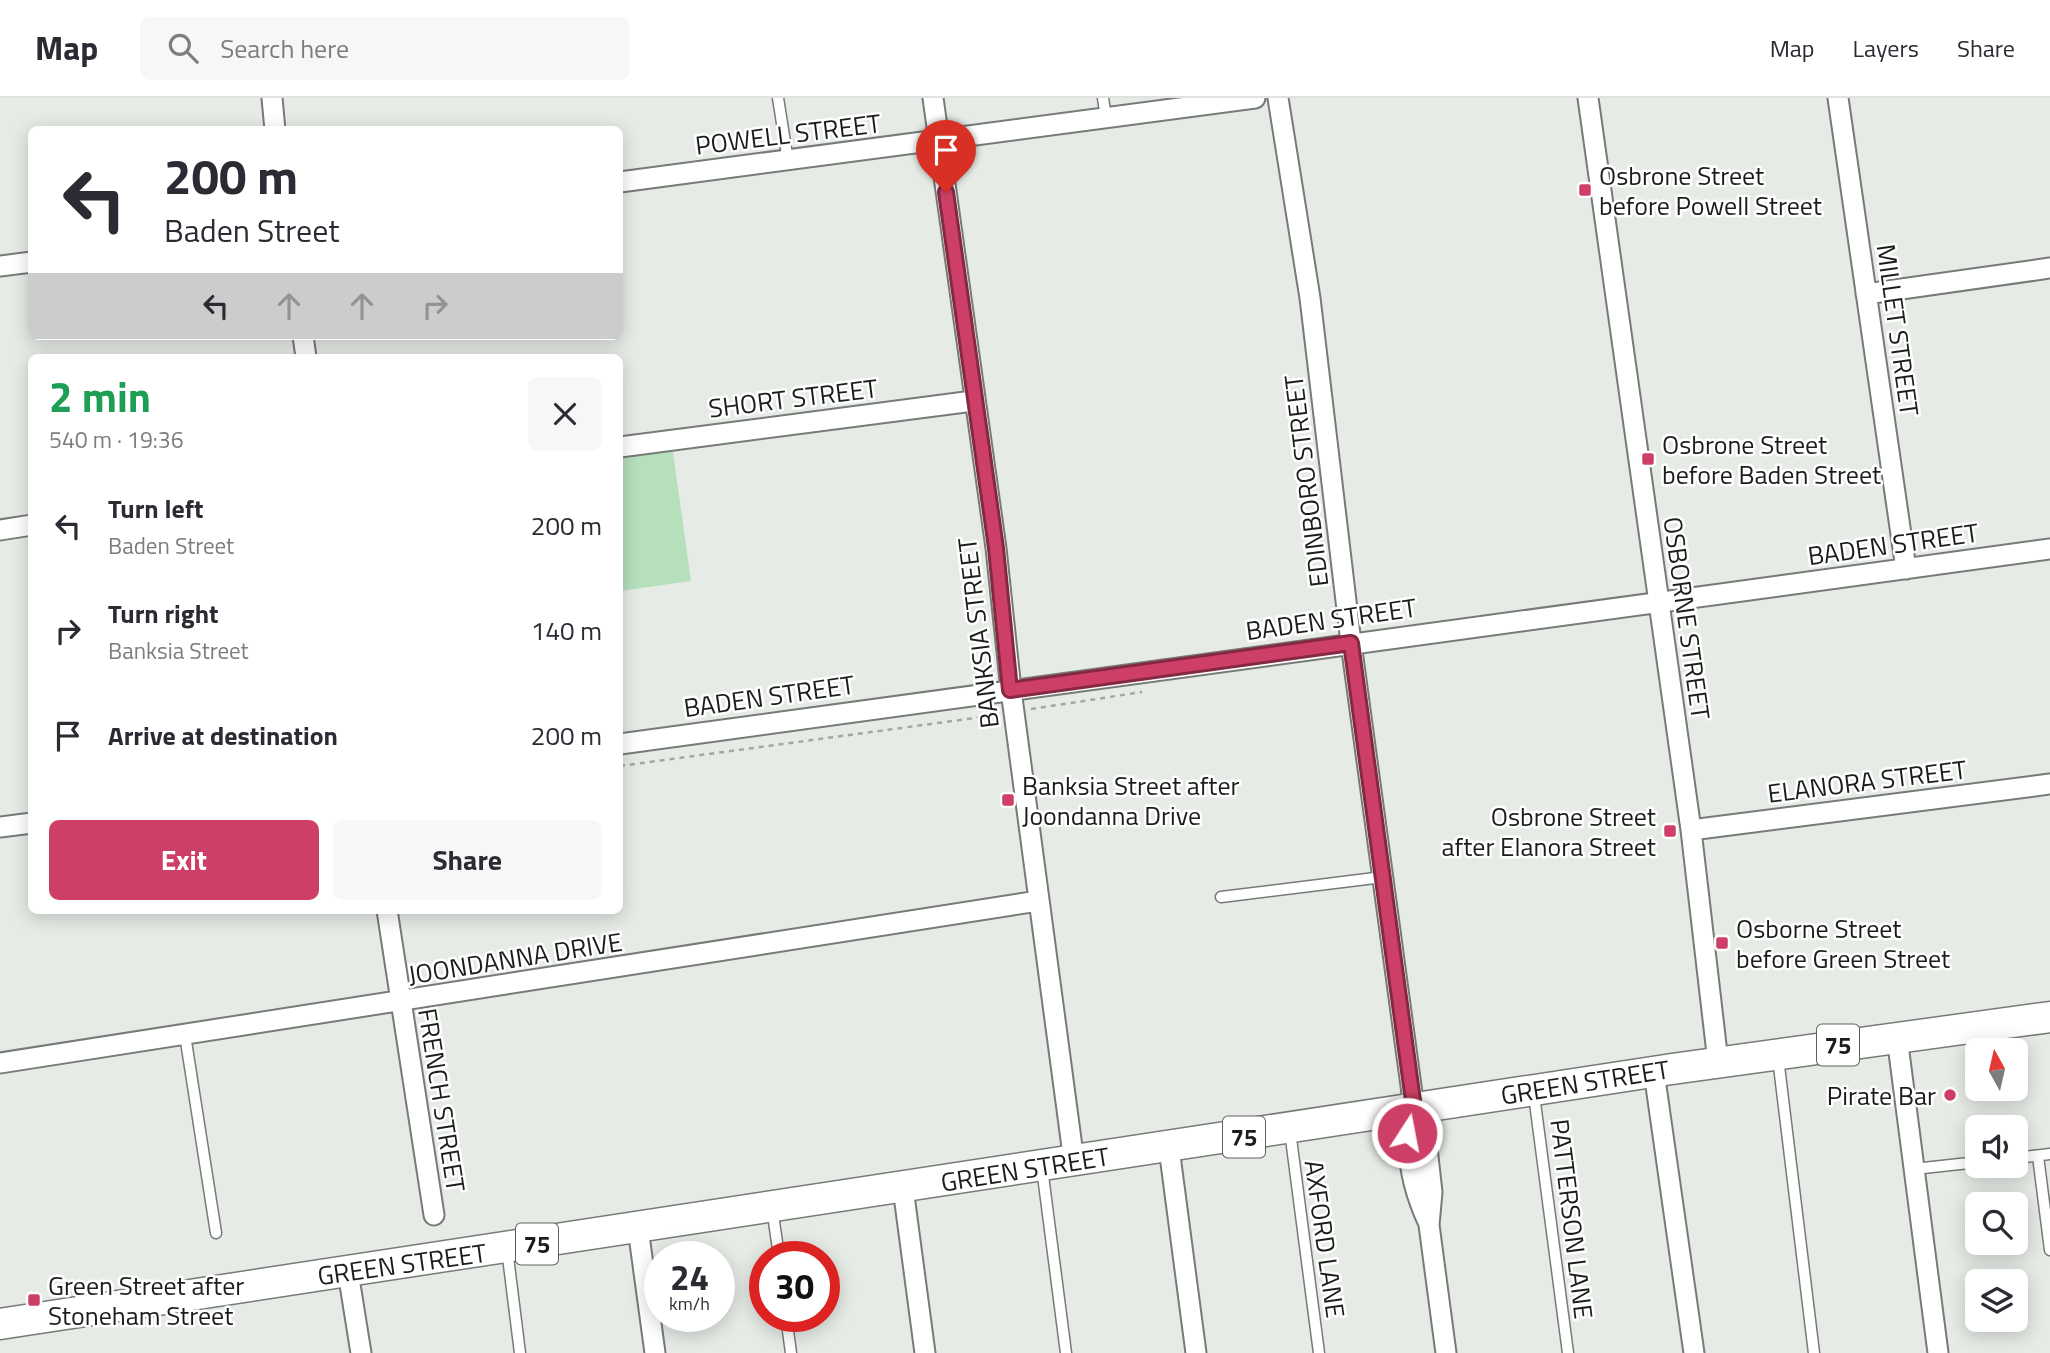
<!DOCTYPE html>
<html lang="en">
<head>
<meta charset="utf-8">
<style>
  :root { --surface:#fff; --page:#f7f7f7; --text:#2b2b33; --muted:#7c7c81; --line:#e1e1e2; --accent:#cd3f66 }
  body { margin:0; font-family:"Titillium Web",sans-serif; background:var(--page); color:var(--text); height:100vh; display:flex; flex-direction:column; font-size:26px; white-space:nowrap }
  * { box-sizing:border-box; margin:0 }
  p { font-size:23px; color:var(--muted) }
  .icon { flex:none; width:38px; height:38px; fill:none; stroke:currentColor; stroke-width:2; stroke-linecap:round; stroke-linejoin:round }
  .map { position:relative; flex:1; overflow:hidden }
  .panel { position:absolute; left:28px; top:256px; width:595px; height:560px; display:flex; flex-direction:column; background:var(--surface); border-radius:10px; box-shadow:0 4px 18px #0003 }
  .panel>* { flex:none }
  .top-card { position:absolute; left:28px; top:28px; width:595px; height:214px; border-radius:10px; box-shadow:0 4px 18px #0003; background:#fff; color:var(--text); overflow:hidden }
  .needle { width:46px; rotate:352deg }
  .fabs { position:absolute; left:1965px; top:940px; display:grid; gap:14px }
  .fabs a { display:grid; place-items:center; width:63px; height:63px; border-radius:10px; background:var(--surface); box-shadow:0 4px 18px #0003; font-size:35px }
  .speed { position:absolute; left:644px; top:1143px; display:flex; gap:14px; font-size:35px; font-weight:700; text-align:center }
  .speed>* { display:grid; place-content:center; width:91px; height:91px; border-radius:50%; background:var(--surface); box-shadow:0 4px 18px #0003; line-height:1 }
  .speed small { font-size:18px; font-weight:400 }
  .speed .limit { border:10px solid #d22; background:#fff; color:#111 }
  .pin { position:absolute; display:grid; place-items:center; width:60px; height:60px; color:#fff; margin:-72px -30px; border-radius:50% 50% 50% 0; rotate:-45deg; box-shadow:0 0 7px #0007 }
  .pin .icon { rotate:45deg }
  .me { position:absolute; width:77px; margin:-38px; rotate:11deg; stroke-linejoin:round; filter:drop-shadow(0 0 5px #0008) }
  .turn { display:flex; align-items:center; gap:24px; height:147px; padding:0 21px; font-size:32px }
  .turn .icon { width:91px; height:91px; stroke-width:2.5 }
  .turn b { display:block; font-size:49px; line-height:60px }
  .lanes { display:flex; align-items:center; height:66px; padding:0 21px; background:#0003; justify-content:center; gap:35px; direction:ltr }
  .lanes .off { opacity:.35 }
  .round { display:grid; place-items:center; flex:none; width:74px; height:74px; border-radius:10px; background:var(--page) }
  .head { display:flex; align-items:center; justify-content:space-between; height:119px; padding:0 21px }
  h1 { font-size:42px; font-weight:700; line-height:52px; color:#1e9e55 }
  .action { display:flex; gap:14px; margin-top:auto; padding:14px 21px }
  .action a { flex:1; height:80px; border-radius:10px; background:var(--accent); color:#fff; font-size:28px; font-weight:700; line-height:80px; text-align:center }
  .action a+a { background:var(--page); color:var(--text) }
  ul { padding:0; list-style:none }
  li { display:flex; align-items:center; gap:21px; height:105px; padding:0 21px }
  li div { flex:1 }
  li b { display:block; font-size:26px }
  li em { font-style:normal }
  header { display:flex; align-items:center; gap:42px; box-sizing:border-box; height:98px; padding:0 35px; background:var(--surface); border-bottom:2px solid var(--line) }
  header strong { font-size:33px }
  nav { display:flex; gap:38px; margin-inline-start:auto; font-size:24px }
  .search { width:490px; height:63px; background:var(--page); display:flex; align-items:center; gap:18px; box-sizing:border-box; padding:0 24px; border-radius:10px; color:var(--muted); font-size:26px }
  .map>svg:first-child { display:block }
  .green { fill:#b6dfbc }
  .lines { fill:none; stroke-linecap:round; stroke-linejoin:round }
  .lane-casing { stroke:#767b77; stroke-width:13 }
  .street-casing { stroke:#767b77; stroke-width:23 }
  .primary-casing { stroke:#767b77; stroke-width:33 }
  .path { stroke:#a4a8a4; stroke-width:2.5; stroke-dasharray:5 5; stroke-linecap:butt }
  .lane { stroke:#fff; stroke-width:10 }
  .street { stroke:#fff; stroke-width:19 }
  .primary { stroke:#fff; stroke-width:30 }
  .route-casing { stroke:#852942; stroke-width:18 }
  .route { stroke:#cd3f66; stroke-width:12 }
  .poi-dot { fill:#cd3f66; stroke:#fff; stroke-width:2.5 }
  .labels { text-anchor:middle; dominant-baseline:central; stroke-width:5; stroke-linejoin:round; paint-order:stroke }
  .shield { fill:#fff; stroke:#5f615f; stroke-width:2 }
  .shield-label { font-size:24px; font-weight:bold; fill:#1b1d1b }
  .street-label { font-size:26px; fill:#1b1d1b; stroke:#fff }
  .poi-label { font-size:26px; fill:#1b1d1b; stroke:#fff; text-anchor:start }
</style>
</head>
<body>
<header>
<strong>Map</strong>
<div class="search"><svg class="icon" aria-label="search" viewBox="0 0 24 24"><circle cx="10" cy="10" r="6"/><path d="M15 15l6 6"/></svg>Search here</div>
<nav><a>Map</a><a>Layers</a><a>Share</a></nav>
</header>
<div class="map">
<svg width="2050" height="1255" viewBox="0 0 2050 1255">
  <rect width="100%" height="100%" fill="#e6ebe6"/>
  <!-- green -->
  <path class="green" d="M672 348 691 483 620 493V356Z"/>
  <g class="lines">
    <defs>
      <path id="lane" d="M778 0 788 63
        M1103 0 1106 20
        M1221 799 1383 779
        M185 937 216 1135
        M1778 960 1814 1255
        M1534 997 1568 1255
        M1290 1033 1319 1255
        M2038 1058 2050 1152
        M2016 1060 2050 1056
        M1042 1070 1066 1255
        M1914 1071 1978 1064
        M772 1110 779 1158
        M507 1151 520 1255
        M786 1218 791 1255"/>
      <path id="street" d="M272 0 275 32
        M933 0 996 450 1011 592 1074 1064
        M1278 0 1310 200 1351 545 1414 1010 1425 1032 1432 1094 1429 1127 1446 1255
        M1588 0 1691 732 1718 964
        M1838 0 1906 471
        M620 84 1255 0
        M0 168 32 164
        M1866 196 2050 170
        M303 238 306 259
        M620 349 973 303
        M0 432 32 427
        M620 646 2050 451
        M0 729 32 725
        M1691 732 2050 686
        M387 812 434 1117
        M1897 939 1938 1255
        M0 965 1038 803
        M1654 974 1694 1255
        M1414 1010C1403 1049 1412 1090 1429 1126
        M1169 1050 1196 1255
        M903 1090 925 1255
        M638 1130 655 1255
        M348 1174 361 1255"/>
      <path id="primary" d="M0 1226 1672 971 2050 919"/>
    </defs>
    <!-- lane casing -->
    <use href="#lane" class="lane-casing"/>
    <!-- street casing -->
    <use href="#street" class="street-casing"/>
    <!-- primary casing -->
    <use href="#primary" class="primary-casing"/>
    <!-- path -->
    <path class="path" d="M1031 611 1142 594
      M620 668 997 617"/>
    <!-- lane -->
    <use href="#lane" class="lane"/>
    <!-- street -->
    <use href="#street" class="street"/>
    <!-- primary -->
    <use href="#primary" class="primary"/>
  </g>
  <g class="lines">
    <defs>
      <path id="route" d="M946 94 996 450 1010 592 1351 545 1414 1010 1407 1035"/>
    </defs>
    <!-- route casing -->
    <use href="#route" class="route-casing"/>
    <!-- route -->
    <use href="#route" class="route"/>
  </g>
  <!-- markers -->
  <g class="poi-dot">
    <rect x="1578" y="85" width="14" height="14" rx="3.5"/>
    <rect x="1641" y="354" width="14" height="14" rx="3.5"/>
    <rect x="1001" y="695" width="14" height="14" rx="3.5"/>
    <rect x="1663" y="726" width="14" height="14" rx="3.5"/>
    <rect x="1715" y="838" width="14" height="14" rx="3.5"/>
    <circle cx="1950" cy="997" r="7"/>
    <rect x="27" y="1195" width="14" height="14" rx="3.5"/>
  </g>
  <g class="labels">
    <!-- shield labels -->
    <g class="shield">
      <rect x="1817" y="926.5" width="42" height="41" rx="5"/>
      <rect x="1223" y="1018.5" width="42" height="41" rx="5"/>
      <rect x="516" y="1125.5" width="42" height="41" rx="5"/>
    </g>
    <g class="shield-label">
      <text x="1838" y="947">75</text>
      <text x="1244" y="1039">75</text>
      <text x="537" y="1146">75</text>
    </g>
    <!-- street labels -->
    <g class="street-label">
      <text transform="translate(788 36) rotate(-7)">POWELL STREET</text>
      <text transform="translate(1898 232) rotate(82)">MILLET STREET</text>
      <text transform="translate(793 300) rotate(-7)">SHORT STREET</text>
      <text transform="translate(1306 383) rotate(-97)">EDINBORO STREET</text>
      <text transform="translate(1893 446) rotate(-8)">BADEN STREET</text>
      <text transform="translate(1687 520) rotate(82)">OSBORNE STREET</text>
      <text transform="translate(1331 521) rotate(-8)">BADEN STREET</text>
      <text transform="translate(978 535) rotate(-97)">BANKSIA STREET</text>
      <text transform="translate(769 598) rotate(-8)">BADEN STREET</text>
      <text transform="translate(1867 683) rotate(-7)">ELANORA STREET</text>
      <text transform="translate(515 860) rotate(-9)">JOONDANNA DRIVE</text>
      <text transform="translate(1585 984) rotate(-9)">GREEN STREET</text>
      <text transform="translate(442 1002) rotate(81)">FRENCH STREET</text>
      <text transform="translate(1025 1071) rotate(-9)">GREEN STREET</text>
      <text transform="translate(1572 1121) rotate(83)">PATTERSON LANE</text>
      <text transform="translate(1325 1141) rotate(82)">AXFORD LANE</text>
      <text transform="translate(402 1166) rotate(-8)">GREEN STREET</text>
    </g>
    <!-- poi labels -->
    <g class="poi-label">
      <text x="1599" y="77">Osbrone Street<tspan x="1599" dy="30">before Powell Street</tspan></text>
      <text x="1662" y="346">Osbrone Street<tspan x="1662" dy="30">before Baden Street</tspan></text>
      <text x="1022" y="687">Banksia Street after<tspan x="1022" dy="30">Joondanna Drive</tspan></text>
      <text x="1656" y="718" text-anchor="end">Osbrone Street<tspan x="1656" dy="30">after Elanora Street</tspan></text>
      <text x="1736" y="830">Osborne Street<tspan x="1736" dy="30">before Green Street</tspan></text>
      <text x="1936" y="997" text-anchor="end">Pirate Bar</text>
      <text x="48" y="1187">Green Street after<tspan x="48" dy="30">Stoneham Street</tspan></text>
    </g>
  </g>
</svg>
<div class="fabs">
<a><svg class="needle" viewBox="-14 -14 28 28"><path d="M0-13l5 13h-10z" fill="#e53935"/><path d="M0 13l5-13h-10z" fill="#7c7c81"/></svg></a>
<a><svg class="icon" aria-label="sound" viewBox="0 0 24 24"><path d="M4 9h4l5-4v14l-5-4H4zM17 9q2 3 0 6"/></svg></a>
<a><svg class="icon" aria-label="search" viewBox="0 0 24 24"><circle cx="10" cy="10" r="6"/><path d="M15 15l6 6"/></svg></a>
<a><svg class="icon" aria-label="layers" viewBox="0 0 24 24"><path d="M12 4l9 5-9 5-9-5zM3 14l9 5 9-5"/></svg></a>
</div>
<div class="speed"><div>24<small>km/h</small></div><div class="limit">30</div></div>
<div class="pin" style="left:946px;top:94px;background:#d93025"><svg class="icon" aria-label="arrive" viewBox="0 0 24 24"><path d="M6 21V4h12l-3 4 3 4H6"/></svg></div>
<svg class="me" style="left:1407px;top:1035px" viewBox="-20 -20 40 40"><circle r="17" fill="#cd3f66" stroke="#fff" stroke-width="3"/><path d="M0-11L8 9 0 5-8 9z" fill="#fff"/></svg>
<div class="top-card">
<div class="turn"><svg class="icon" aria-label="left" viewBox="0 0 24 24"><path d="M17 20v-9H6M10 6l-5 5 5 5"/></svg><div><b>200 m</b>Baden Street</div></div>
<div class="lanes"><svg class="icon" aria-label="left" viewBox="0 0 24 24"><path d="M17 20v-9H6M10 6l-5 5 5 5"/></svg><svg class="icon off" aria-label="ahead" viewBox="0 0 24 24"><path d="M12 20V5M6 11l6-6 6 6"/></svg><svg class="icon off" aria-label="ahead" viewBox="0 0 24 24"><path d="M12 20V5M6 11l6-6 6 6"/></svg><svg class="icon off" aria-label="right" viewBox="0 0 24 24"><path d="M7 20v-9h11M14 6l5 5-5 5"/></svg></div>
</div>
<section class="panel">
<div class="head"><div><h1>2 min</h1><p>540 m · 19:36</p></div><a class="round"><svg class="icon" aria-label="close" viewBox="0 0 24 24"><path d="M6 6l12 12M18 6L6 18"/></svg></a></div>
<ul>
<li><svg class="icon" aria-label="left" viewBox="0 0 24 24"><path d="M17 20v-9H6M10 6l-5 5 5 5"/></svg><div><b>Turn left</b><p>Baden Street</p></div><em>200 m</em></li>
<li><svg class="icon" aria-label="right" viewBox="0 0 24 24"><path d="M7 20v-9h11M14 6l5 5-5 5"/></svg><div><b>Turn right</b><p>Banksia Street</p></div><em>140 m</em></li>
<li><svg class="icon" aria-label="arrive" viewBox="0 0 24 24"><path d="M6 21V4h12l-3 4 3 4H6"/></svg><div><b>Arrive at destination</b></div><em>200 m</em></li>
</ul>
<div class="action"><a>Exit</a><a>Share</a></div>
</section>
</div>
</body>
</html>
